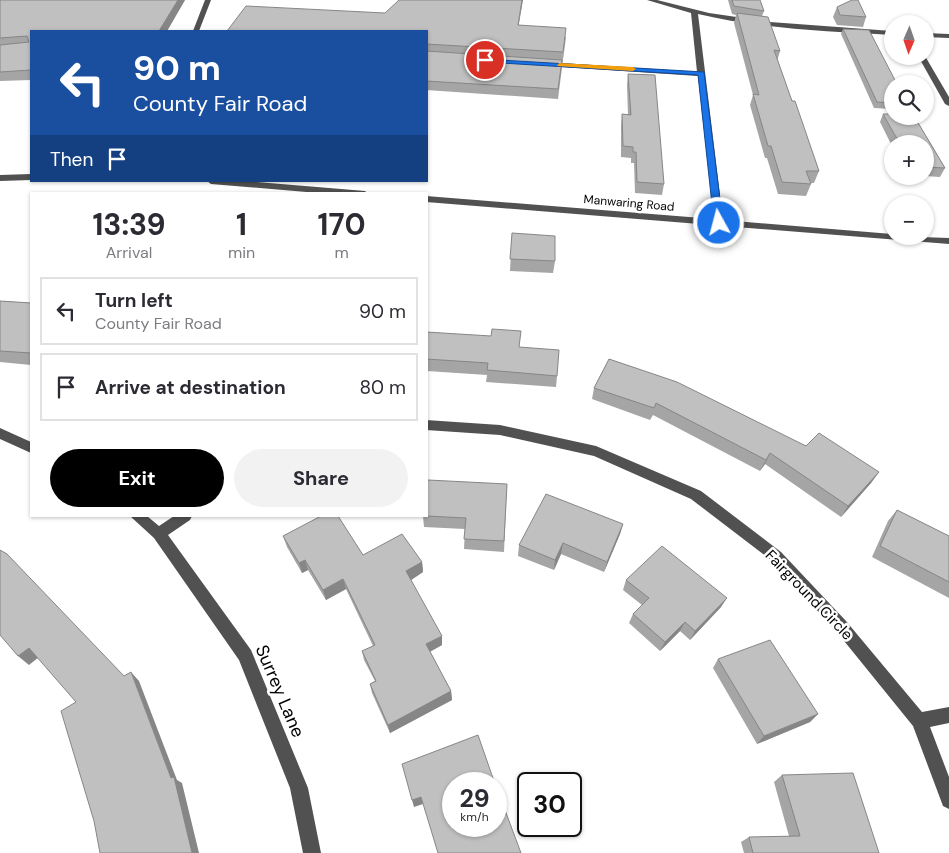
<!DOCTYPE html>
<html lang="en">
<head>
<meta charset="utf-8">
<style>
  :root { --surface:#fff; --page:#f2f2f3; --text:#2b2b33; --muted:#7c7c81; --line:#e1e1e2; --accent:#000 }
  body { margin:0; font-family:"DM Sans",sans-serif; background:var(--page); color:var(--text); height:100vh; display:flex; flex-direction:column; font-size:19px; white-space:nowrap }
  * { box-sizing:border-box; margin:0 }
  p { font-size:16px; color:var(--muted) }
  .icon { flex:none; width:28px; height:28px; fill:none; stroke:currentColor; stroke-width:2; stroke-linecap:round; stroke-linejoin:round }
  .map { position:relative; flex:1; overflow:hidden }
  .details { position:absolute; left:30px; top:192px; width:398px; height:325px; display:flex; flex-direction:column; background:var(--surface); border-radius:0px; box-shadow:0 1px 4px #0004 }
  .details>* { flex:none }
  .hud { position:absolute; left:30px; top:30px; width:398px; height:152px; border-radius:0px; box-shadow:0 1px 4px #0004; background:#1a4fa0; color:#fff; overflow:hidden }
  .needle { width:32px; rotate:182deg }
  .buttons { position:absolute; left:884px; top:15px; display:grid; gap:10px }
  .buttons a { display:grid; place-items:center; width:50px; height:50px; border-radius:50%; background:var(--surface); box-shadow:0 1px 4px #0004; font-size:25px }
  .speed { position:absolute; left:442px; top:772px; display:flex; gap:10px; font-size:25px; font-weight:700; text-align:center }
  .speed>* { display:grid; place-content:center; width:65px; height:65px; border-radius:50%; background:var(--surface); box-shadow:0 1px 4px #0004; line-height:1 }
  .speed small { font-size:12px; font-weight:400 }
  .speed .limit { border:2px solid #111; border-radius:8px; background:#fff; color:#111 }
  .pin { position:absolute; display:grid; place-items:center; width:42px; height:42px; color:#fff; margin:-21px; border:2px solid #fff; border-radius:50%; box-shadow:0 1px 5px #0007 }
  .me { position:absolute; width:55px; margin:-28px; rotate:353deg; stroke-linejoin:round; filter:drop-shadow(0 0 4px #0008) }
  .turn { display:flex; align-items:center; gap:18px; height:105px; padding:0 20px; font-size:22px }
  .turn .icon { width:65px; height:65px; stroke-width:2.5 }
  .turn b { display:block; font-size:35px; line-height:42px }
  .then { display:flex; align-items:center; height:48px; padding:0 20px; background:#0003; gap:10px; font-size:19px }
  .eta { display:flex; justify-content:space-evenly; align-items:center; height:85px; text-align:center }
  .eta b { font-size:30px; font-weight:700; line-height:35px }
  .primary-button { display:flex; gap:10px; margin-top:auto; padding:10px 20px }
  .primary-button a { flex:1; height:58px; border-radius:30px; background:var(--accent); color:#fff; font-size:20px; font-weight:700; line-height:58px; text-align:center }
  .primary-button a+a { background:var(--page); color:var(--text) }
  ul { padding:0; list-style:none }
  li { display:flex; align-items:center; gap:15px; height:68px; margin:0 10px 8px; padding:0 10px; border:2px solid var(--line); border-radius:0px }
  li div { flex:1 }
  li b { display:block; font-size:19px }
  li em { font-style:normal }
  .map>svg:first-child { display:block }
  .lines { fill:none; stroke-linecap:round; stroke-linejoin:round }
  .minor { fill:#515151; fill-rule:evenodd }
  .wall { fill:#a5a5a5 }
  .shaded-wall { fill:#868686 }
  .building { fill:#c0c0c0; stroke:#868686 }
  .route { fill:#1a73e8; stroke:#114b97 }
  .slow { fill:#f59e0b }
  .labels { text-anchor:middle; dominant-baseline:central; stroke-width:5; stroke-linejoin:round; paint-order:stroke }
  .far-street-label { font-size:12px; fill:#000; stroke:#fff }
  .street-label { font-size:15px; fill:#000; stroke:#fff }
  .near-street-label { font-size:18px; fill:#000; stroke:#fff }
</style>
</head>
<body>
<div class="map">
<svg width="949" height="853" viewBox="0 0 949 853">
  <rect width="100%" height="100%" fill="#fff"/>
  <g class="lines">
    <!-- minor -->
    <path class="minor" d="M205 0H211L199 31H193Z
      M647 0H657L709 13 770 22 892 31V35C827 31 761 29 698 14L723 220 892 234V236L949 238V244L426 202V196L714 219 698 76 546 66 542 64 546 62 697 72 691 13Z
      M925 33 949 34V38L925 37Z
      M918 56H925L949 97V106L945 104Z
      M31 174V180L0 181V175Z
      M207 181H246L365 191 369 194H330L211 184Z
      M426 420 500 425 596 446 701 491 781 552 846 621 922 712 949 707V723L930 727 949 777V809L943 806 913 726 836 631 771 560 691 499 594 456 500 435 426 430Z
      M0 428 31 442V453L0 439Z
      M130 516H147L159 526 174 516H192L190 520 168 535 251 650 308 788 321 853H303L290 788 239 660 154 538Z"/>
  </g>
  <!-- wall -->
  <path class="wall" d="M0 0H185L167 31H31V80L0 81Z
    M728 0H760L764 11 762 16 780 51 777 61 792 101 819 171 814 183H810L811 184 806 196 778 194 767 158H765L750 105 753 95 734 23 736 15 732 14Z
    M837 7 866 17 863 27 837 25 833 17Z
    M519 25 566 37 558 99 426 90V31Z
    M843 29 892 84V109L874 108 841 34Z
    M628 74 664 184 662 195 635 193 634 163H631V158L621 157V125L622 114 628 115 627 85Z
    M883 114H892V116H914L945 168 940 177 925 176V144H892V146L880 122Z
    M512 233 555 261 553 273 510 271Z
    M0 301 31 303V365L0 362Z
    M426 332 520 347 557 376 556 387 486 382 487 375 427 371 426 372Z
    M609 359 806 446 879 472 871 483 841 517 765 464 760 471 653 415 650 420 592 399 594 388Z
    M507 484 504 552 464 549 465 529 424 527 423 516Z
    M897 510 949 536V598L872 557 888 521Z
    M623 524 620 534 604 572 561 554 554 570 518 556 519 545Z
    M283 536 363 555 422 562 423 572 411 580 442 645 430 652 451 691 452 700 390 733 372 693 370 684 375 681 364 660 362 651 373 646 346 589 326 600 308 570 302 573 287 547Z
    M626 580 721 607 690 640 680 631 660 651 629 623 633 614 642 605 623 590Z
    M718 659 818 714 810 722 757 744 713 668Z
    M782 775 879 853H744L741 842 749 837 789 836 774 782Z"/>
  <!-- shaded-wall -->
  <path class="shaded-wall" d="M178 0H185L167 31H159Z
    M522 0H523L517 35 518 25Z
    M770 453 765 464 760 471 766 460Z
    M879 472 871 483 841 517 848 506Z
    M623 524 620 534 604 572 607 562Z
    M563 543 561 554 554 570 555 560Z
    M305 560 308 570 302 573 299 563Z
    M422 562 423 572 408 582 406 571Z
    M343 579 346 589 326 600 323 590Z
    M727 598 721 607 690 640 695 631Z
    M685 622 680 631 660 651 665 642Z
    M442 636V645L427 653 426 644Z
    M29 648 39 657 29 665 18 656Z
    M131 672 139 681 177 780 182 783 199 853H192L171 778Z
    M451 691 452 700 390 733 388 725Z
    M818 714 810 722 757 744 764 736Z
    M421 797 423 804 414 807 412 800Z"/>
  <!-- building -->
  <path class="building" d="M0 0H178L159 31H31V70L0 72V45L29 42 27 36 0 38Z
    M399 0H522L518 25 566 28 563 52 426 44V31H227L246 6 385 13Z
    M732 0H760L764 11 734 6Z
    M852 0H858L866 17 840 15 837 7Z
    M737 13 768 17 780 51 774 50 792 101H795L819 171H806L811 184 782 182 771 146H768L753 94 759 95Z
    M843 29 869 30 897 84H892V103L877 102Z
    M426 51 562 60 558 89 426 81Z
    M628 74 655 75 664 184 637 182 636 152H633V147L623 146 622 114 631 115Z
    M883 114H892V116H914L945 168 925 167V144H900Z
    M512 233 555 236V261L510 259Z
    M0 301 31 303V353L0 351Z
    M492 329 521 331 519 347 559 350 557 376 487 370 488 363 426 359V332L491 336Z
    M609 359 677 382 806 446 819 433 879 472 848 506 770 453 766 460 656 403 654 408 594 388Z
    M428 480 507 484 504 541 464 539 466 518 426 516V490Z
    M546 494 623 524 607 562 563 543 555 560 519 545Z
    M897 510 949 536V582L880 546Z
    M321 516H338L363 555 402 534 422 562 406 571 442 636 426 644 451 691 388 725 370 684 376 681 362 651 375 645 343 579 323 590 305 560 299 563 283 536Z
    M662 546 727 598 695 631 685 622 665 642 633 614 649 598 626 580Z
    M0 550 7 554 124 676 131 672 171 778 174 777 192 853H100L94 821 61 711 76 702 29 648 18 656 0 635Z
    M770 640 818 714 764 736 718 659Z
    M478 735 495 784H454V826H496V786L521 853H438L421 797 412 800 402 764Z
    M853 773 879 853H753L749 837 800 836 782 775Z"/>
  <!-- route -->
  <path class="route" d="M483 59 704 72 723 223 719 225 714 223 698 75 485 62Z"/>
  <!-- slow -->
  <path class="slow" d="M559 63 633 67 636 69 633 71 557 66Z"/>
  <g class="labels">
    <!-- far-street labels -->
    <g class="far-street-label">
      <text transform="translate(629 203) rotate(5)">Manwaring Road</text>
    </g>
    <!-- street labels -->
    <g class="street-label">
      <text transform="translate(809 595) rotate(46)">Fairground Circle</text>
    </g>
    <!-- near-street labels -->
    <g class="near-street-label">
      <text transform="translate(280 691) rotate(67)">Surrey Lane</text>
    </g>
  </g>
</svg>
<div class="buttons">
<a><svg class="needle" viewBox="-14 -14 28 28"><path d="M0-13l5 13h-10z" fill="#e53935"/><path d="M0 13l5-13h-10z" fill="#7c7c81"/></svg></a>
<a><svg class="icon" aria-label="search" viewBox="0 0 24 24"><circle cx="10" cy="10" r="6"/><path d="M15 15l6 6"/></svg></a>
<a>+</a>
<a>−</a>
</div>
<div class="speed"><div>29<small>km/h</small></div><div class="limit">30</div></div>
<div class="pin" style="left:485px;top:60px;background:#d93025"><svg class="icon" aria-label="arrive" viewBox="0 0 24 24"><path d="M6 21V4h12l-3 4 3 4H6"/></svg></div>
<svg class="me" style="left:719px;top:223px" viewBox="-20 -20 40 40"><circle r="17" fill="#1a73e8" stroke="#fff" stroke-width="3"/><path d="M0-11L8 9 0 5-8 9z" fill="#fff"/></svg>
<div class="hud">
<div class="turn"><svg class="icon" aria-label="left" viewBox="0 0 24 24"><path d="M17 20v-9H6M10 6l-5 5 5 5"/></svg><div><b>90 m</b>County Fair Road</div></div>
<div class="then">Then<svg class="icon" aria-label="arrive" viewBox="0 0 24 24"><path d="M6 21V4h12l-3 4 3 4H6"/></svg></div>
</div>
<section class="details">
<div class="eta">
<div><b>13:39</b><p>Arrival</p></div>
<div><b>1</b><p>min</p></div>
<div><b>170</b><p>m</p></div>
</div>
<ul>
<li><svg class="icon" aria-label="left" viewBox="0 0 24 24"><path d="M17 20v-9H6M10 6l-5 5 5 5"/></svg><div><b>Turn left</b><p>County Fair Road</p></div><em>90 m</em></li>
<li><svg class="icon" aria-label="arrive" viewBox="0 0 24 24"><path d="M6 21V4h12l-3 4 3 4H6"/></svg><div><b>Arrive at destination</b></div><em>80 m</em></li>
</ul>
<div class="primary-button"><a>Exit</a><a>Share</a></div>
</section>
</div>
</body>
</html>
